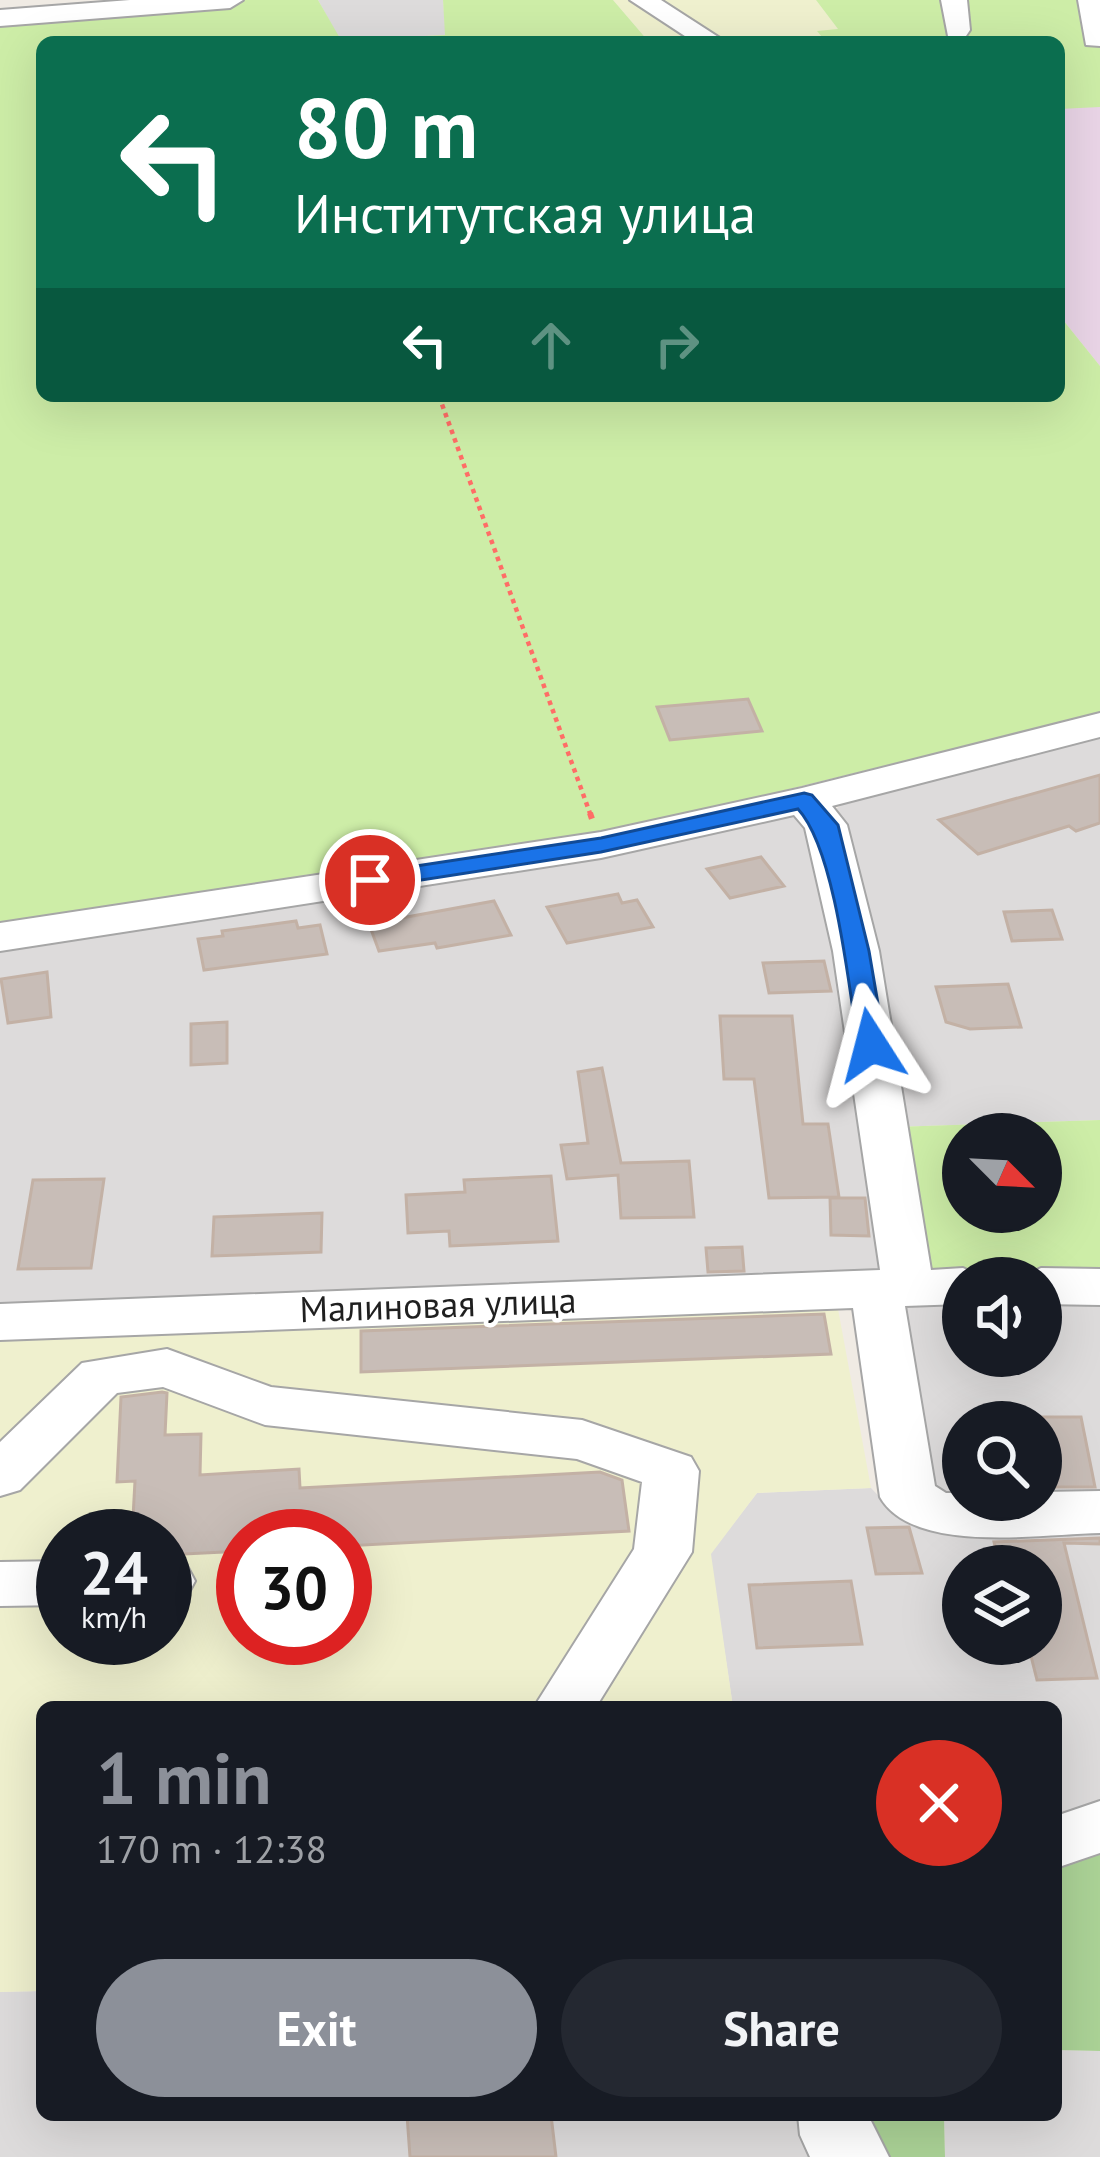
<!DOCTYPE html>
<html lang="en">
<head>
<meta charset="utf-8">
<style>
  :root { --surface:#171b24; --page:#242831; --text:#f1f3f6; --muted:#9ea1a6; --accent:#8c9099 }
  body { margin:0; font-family:"PT Sans",sans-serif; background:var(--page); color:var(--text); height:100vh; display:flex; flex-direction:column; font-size:45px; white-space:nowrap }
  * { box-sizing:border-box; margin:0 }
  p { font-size:39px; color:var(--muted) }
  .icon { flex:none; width:66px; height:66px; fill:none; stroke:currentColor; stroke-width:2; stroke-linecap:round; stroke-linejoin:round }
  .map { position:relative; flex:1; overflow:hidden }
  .sheet { position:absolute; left:36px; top:1701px; width:1026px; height:420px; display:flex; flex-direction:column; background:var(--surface); border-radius:18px; box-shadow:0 12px 48px #0002 }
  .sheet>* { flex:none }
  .hud { position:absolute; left:36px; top:36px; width:1029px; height:366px; border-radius:18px; box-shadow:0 12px 48px #0002; background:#0b6e4f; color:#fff; overflow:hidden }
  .needle { width:78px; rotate:114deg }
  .buttons { position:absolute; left:942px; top:1113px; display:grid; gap:24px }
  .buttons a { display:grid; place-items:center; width:120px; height:120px; border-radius:50%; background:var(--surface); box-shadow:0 12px 48px #0002; font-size:60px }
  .speed { position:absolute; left:36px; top:1509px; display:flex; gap:24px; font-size:60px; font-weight:700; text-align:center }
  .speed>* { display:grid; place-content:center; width:156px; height:156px; border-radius:50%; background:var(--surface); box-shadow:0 12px 48px #0002; line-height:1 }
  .speed small { font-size:30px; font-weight:400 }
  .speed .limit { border:18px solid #d22; background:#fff; color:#111 }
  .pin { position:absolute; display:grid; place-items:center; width:102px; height:102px; color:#fff; margin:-51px; border:6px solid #fff; border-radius:50%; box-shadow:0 3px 12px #0007 }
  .me { position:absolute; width:132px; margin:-66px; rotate:351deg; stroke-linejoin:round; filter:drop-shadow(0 0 9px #0008) }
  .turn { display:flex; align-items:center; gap:42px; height:252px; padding:0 60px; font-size:54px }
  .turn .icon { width:156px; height:156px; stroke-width:2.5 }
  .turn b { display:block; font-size:84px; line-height:102px }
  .lanes { display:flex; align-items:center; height:114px; padding:0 60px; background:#0003; justify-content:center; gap:60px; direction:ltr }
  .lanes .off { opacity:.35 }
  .round { display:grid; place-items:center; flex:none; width:126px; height:126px; border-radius:63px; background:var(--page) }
  .headline { display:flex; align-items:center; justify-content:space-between; height:204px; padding:0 60px }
  h1 { font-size:72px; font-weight:800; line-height:90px; color:var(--accent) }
  .cta { display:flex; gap:24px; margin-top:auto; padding:24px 60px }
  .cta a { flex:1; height:138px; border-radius:72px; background:var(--accent); color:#fff; font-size:48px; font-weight:800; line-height:138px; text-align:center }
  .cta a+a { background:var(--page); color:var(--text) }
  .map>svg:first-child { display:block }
  .residential { fill:#dddbdb; fill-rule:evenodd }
  .industrial { fill:#ead5e7 }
  .farmland { fill:#eff0ce; fill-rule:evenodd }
  .grass { fill:#cdeda7; fill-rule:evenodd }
  .forest { fill:#abd296 }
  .building { fill:#c8bdb7; stroke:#c3b1a5; stroke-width:3 }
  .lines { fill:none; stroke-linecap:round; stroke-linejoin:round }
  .minor-casing { stroke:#a6a6a6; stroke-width:4 }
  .path-far1 { stroke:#ff6d66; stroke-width:4.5; stroke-dasharray:4.5 4.5; stroke-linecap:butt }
  .path { stroke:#ff6d66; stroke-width:6; stroke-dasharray:6 6; stroke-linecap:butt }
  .minor { fill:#fff; fill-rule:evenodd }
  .route { fill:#1a73e8; stroke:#114b97; stroke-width:3 }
  .labels { text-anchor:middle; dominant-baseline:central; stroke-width:9; stroke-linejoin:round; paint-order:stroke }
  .street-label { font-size:36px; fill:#1f1f1f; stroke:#fff }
</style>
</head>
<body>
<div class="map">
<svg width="1100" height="2157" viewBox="0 0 1100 2157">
  <rect width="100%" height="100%" fill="#f0ebe4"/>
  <!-- residential -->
  <path class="residential" d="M318 0H443L446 35 340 40Z
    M1100 734V1120L894 1127 834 811 842 804Z
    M776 815H801L822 829 885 1272 0 1313V948L594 860Z
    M1100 1294V1503L940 1505 928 1496 899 1299 963 1295V1356H1041V1295ZM963 1422H1041V1500H963Z
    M871 1488 895 1513 1100 1520V1812L1056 1827V1707H733L710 1554 757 1493ZM963 1566H1041V1644H963Z
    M42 1991V2115H811L833 2157H0V1992Z
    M1056 2050 1100 2051V2157H945L944 2115H1056Z"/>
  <!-- industrial -->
  <path class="industrial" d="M1100 52V366L1059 315V54Z"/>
  <!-- farmland -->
  <path class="farmland" d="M613 0H816L839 30 818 32 826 42H649Z
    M836 1298 871 1488 757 1493 711 1554 733 1707H42V1991L0 1992V1334ZM63 1536H165V1638H63ZM243 1536H345V1638H243Z"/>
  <!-- grass -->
  <path class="grass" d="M148 0H318L341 40 445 35 443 0H613L649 42H42V396H1059V315L1100 366V713L573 842 0 927V9Z
    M816 0H1100V107L1059 109V42H826L817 31 838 29Z
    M1100 1120V1276H955L932 1269 920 1257 894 1127ZM963 1134H1041V1212H963Z"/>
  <!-- forest -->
  <path class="forest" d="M1100 1848V2051L1056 2050V1862Z
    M852 2115H944L945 2157H877Z"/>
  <!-- building -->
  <path class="building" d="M748 699 762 731 670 740 657 707Z
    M1100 775V823L1076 831 1069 826 978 854 939 820Z
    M761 857 784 886 730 898 707 869Z
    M618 894 622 903 637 900 653 927 567 943 547 907Z
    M494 901 511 935 437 948 435 943 379 951 369 924Z
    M1052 910 1062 939 1012 941 1004 912Z
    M296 921 298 928 320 925 327 954 204 970 198 939 223 936 222 931Z
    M824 961 831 991 769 993 763 963Z
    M47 972 51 1017 8 1023 1 979Z
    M1008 984 1021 1027 970 1029 946 1022 936 987Z
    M720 1016H792L803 1124H828L839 1197 769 1198 754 1079H724Z
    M227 1022V1063L191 1065V1024Z
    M602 1068 621 1163 689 1161 694 1217 621 1218 618 1175 567 1179 561 1145 588 1143 578 1072Z
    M551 1176 558 1241 450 1246 449 1231 408 1233 406 1195 465 1192 464 1180Z
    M104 1179 91 1268 18 1269 33 1180Z
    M830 1198H865L869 1236 831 1235Z
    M322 1213 321 1252 212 1256 214 1217Z
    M742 1247 744 1271 708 1272 706 1248Z
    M824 1314 831 1354 361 1372V1331Z
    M162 1392 167 1393 165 1435 201 1434 200 1475 299 1469 300 1488 600 1472 622 1480 629 1531 345 1546V1536H243V1551L165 1555V1536H132L135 1481 117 1482 121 1397Z
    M1041 1417H1081L1095 1487H1041Z
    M909 1527 922 1573 876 1574 867 1528Z
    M1100 1538V1544L1064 1543 1097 1678 1037 1680 1028 1644H1041V1566L999 1562 994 1542Z
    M851 1581 862 1644 757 1648 749 1585Z
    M407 2115H551L556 2157H410Z"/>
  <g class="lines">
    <defs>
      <path id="minor" d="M130 0H243L230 8 0 26V10Z
        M630 0H661L726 42H694Z
        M941 0H967L970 30 966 36H948Z
        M1078 0H1100V46L1086 45Z
        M1100 713V737L832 806 847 825 879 951 931 1270 963 1268 984 1278H963V1304L905 1306 935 1486 946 1493H963V1500H1041V1492L1100 1491V1533C1041 1534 913 1555 880 1497L853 1308 0 1340V1304L880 1270 833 951 805 828 794 815 601 858 0 951V923L601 832 802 788Z
        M1041 1268 1100 1269V1305L1041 1304V1278H1020Z
        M167 1349 271 1387 582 1420 691 1457 699 1471 692 1552 596 1707H534L634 1549 642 1482 577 1459 265 1425 163 1387 117 1393 20 1490 0 1496V1442L82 1363Z
        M165 1559 187 1566 195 1581 187 1596 166 1603Z
        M63 1561V1605L0 1606V1562Z
        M1100 1801V1853L1056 1868V1816Z
        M798 2115H868L889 2157H810L800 2135Z"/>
    </defs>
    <!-- minor casing -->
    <use href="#minor" class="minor-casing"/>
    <!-- path-far1 -->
    <path class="path-far1" d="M439 396 591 816"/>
    <!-- path -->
    <path class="path" d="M590 813 592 819"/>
    <!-- minor -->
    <use href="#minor" class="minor"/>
  </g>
  <!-- route -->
  <path class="route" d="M804 793 812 795 838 825 869 951 885 1045 881 1051H862L858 1045C849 987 835 849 798 809L601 852 370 888 357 880 370 873 601 838Z"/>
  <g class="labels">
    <!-- street labels -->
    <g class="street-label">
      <text transform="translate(438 1304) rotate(-2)">Малиновая улица</text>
    </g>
  </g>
</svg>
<div class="buttons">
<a><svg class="needle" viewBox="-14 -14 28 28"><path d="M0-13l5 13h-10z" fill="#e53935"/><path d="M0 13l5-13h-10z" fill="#9ea1a6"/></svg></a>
<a><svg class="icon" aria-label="sound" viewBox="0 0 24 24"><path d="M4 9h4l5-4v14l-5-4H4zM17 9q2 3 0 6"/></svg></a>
<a><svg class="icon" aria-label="search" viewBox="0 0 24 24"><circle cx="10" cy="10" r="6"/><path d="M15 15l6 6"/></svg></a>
<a><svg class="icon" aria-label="layers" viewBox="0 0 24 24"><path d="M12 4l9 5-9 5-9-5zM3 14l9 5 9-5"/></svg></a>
</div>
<div class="speed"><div>24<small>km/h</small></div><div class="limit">30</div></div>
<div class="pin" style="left:370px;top:880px;background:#d93025"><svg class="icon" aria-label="arrive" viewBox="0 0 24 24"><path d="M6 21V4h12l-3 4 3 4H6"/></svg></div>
<svg class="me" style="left:871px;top:1045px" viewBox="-20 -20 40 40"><path d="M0-17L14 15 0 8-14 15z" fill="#1a73e8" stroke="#fff" stroke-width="4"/></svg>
<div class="hud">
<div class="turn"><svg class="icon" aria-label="left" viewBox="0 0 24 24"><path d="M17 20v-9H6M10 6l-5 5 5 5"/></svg><div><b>80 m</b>Институтская улица</div></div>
<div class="lanes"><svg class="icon" aria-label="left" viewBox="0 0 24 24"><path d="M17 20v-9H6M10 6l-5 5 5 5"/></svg><svg class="icon off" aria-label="ahead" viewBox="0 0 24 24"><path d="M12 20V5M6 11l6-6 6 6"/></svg><svg class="icon off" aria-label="right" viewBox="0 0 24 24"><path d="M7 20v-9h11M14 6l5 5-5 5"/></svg></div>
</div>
<section class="sheet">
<div class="headline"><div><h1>1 min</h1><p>170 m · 12:38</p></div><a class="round" style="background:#d93025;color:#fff"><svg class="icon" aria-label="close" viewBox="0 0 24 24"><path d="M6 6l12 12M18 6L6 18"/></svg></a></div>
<div class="cta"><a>Exit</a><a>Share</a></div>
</section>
</div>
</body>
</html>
